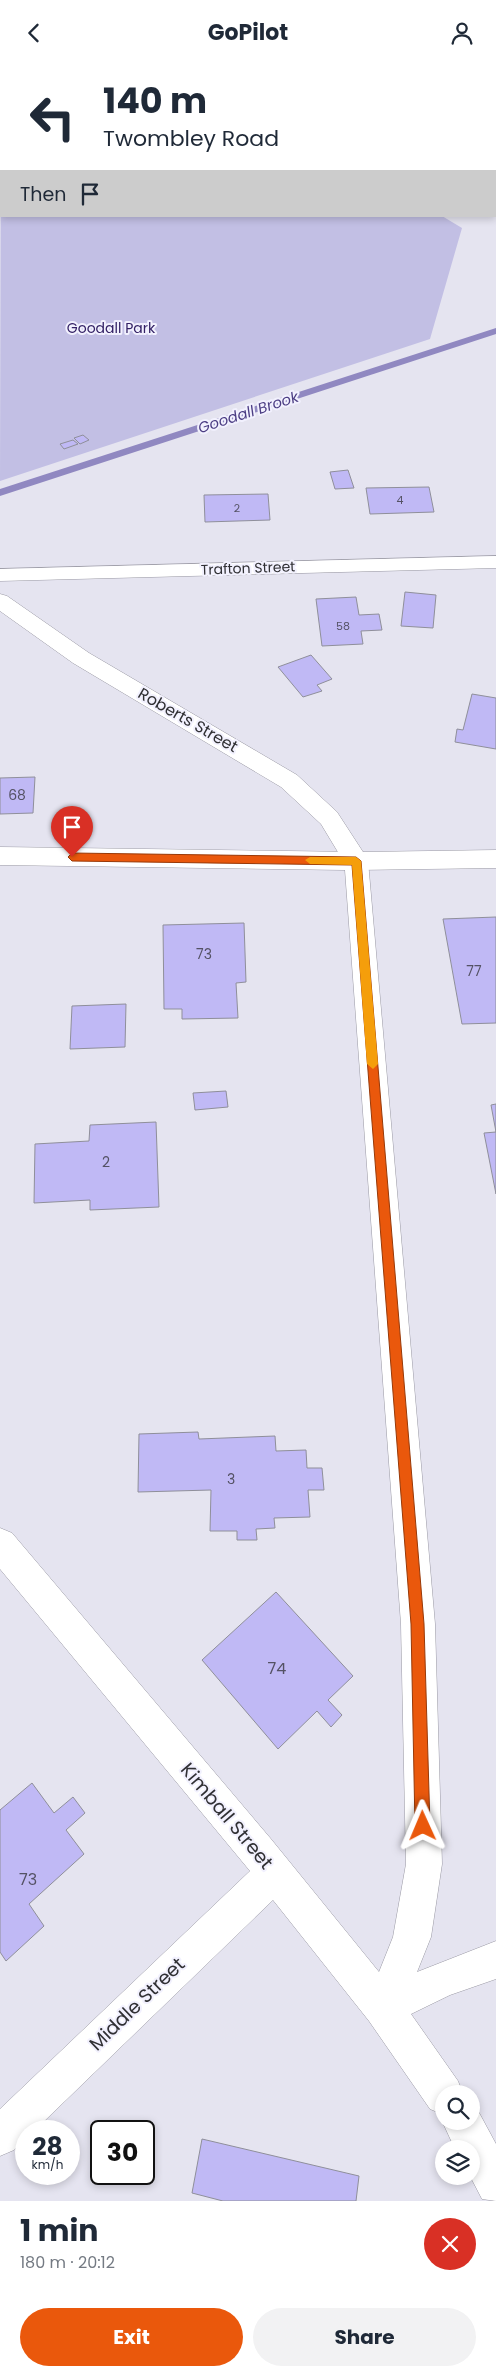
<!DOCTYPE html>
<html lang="en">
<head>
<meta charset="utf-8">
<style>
  :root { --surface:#fff; --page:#f2f2f3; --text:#1f2937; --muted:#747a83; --accent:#ea580c }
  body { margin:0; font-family:Poppins,sans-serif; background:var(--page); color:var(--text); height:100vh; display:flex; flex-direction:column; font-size:19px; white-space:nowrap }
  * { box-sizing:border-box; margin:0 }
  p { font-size:16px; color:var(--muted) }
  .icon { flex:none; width:28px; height:28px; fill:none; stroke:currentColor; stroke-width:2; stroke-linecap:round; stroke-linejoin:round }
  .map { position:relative; height:2136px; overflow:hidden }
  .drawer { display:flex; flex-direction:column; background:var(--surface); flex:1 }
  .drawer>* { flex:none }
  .hud { position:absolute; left:0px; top:0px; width:496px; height:152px; box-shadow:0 2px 8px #0003; background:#fff; color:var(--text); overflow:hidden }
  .buttons { position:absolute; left:435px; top:2020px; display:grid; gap:10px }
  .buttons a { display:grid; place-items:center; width:45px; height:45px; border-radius:50%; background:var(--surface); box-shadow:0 2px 8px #0003; font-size:25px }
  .speed { position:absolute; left:15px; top:2055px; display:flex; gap:10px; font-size:25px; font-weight:700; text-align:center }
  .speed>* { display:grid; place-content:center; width:65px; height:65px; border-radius:50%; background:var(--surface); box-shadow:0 2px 8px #0003; line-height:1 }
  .speed small { font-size:12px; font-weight:400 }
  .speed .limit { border:2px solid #111; border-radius:8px; background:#fff; color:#111 }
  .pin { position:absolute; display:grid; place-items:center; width:42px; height:42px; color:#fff; margin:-51px -21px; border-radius:50% 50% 50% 0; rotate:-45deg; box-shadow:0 0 5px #0007 }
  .pin .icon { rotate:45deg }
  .me { position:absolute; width:55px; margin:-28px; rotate:359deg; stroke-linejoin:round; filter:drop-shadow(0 0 4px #0008) }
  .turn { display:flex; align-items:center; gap:18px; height:105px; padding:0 20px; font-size:22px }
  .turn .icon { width:65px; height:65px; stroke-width:2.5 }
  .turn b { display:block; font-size:35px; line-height:42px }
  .then { display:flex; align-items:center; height:48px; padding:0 20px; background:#0003; gap:10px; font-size:19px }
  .round { display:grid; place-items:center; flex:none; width:52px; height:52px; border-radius:26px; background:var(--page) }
  .overview { display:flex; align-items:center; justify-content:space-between; height:85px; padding:0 20px }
  h1 { font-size:30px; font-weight:700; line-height:38px }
  .button { display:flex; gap:10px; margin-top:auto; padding:10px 20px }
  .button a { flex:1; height:58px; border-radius:30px; background:var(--accent); color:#fff; font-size:20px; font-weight:700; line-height:58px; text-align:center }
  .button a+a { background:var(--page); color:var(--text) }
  header { display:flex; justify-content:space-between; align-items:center; height:65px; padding:0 20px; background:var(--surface); font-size:22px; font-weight:700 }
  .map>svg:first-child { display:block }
  .green { fill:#c2bfe4 }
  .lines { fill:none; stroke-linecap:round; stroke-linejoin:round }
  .stream { fill:#9088c1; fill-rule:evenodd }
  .building { fill:#c0b9f5; stroke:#8f8f9a }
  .minor-casing { stroke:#9a99a4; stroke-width:1 }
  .tertiary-casing { stroke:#9a99a4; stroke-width:1 }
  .minor { fill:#fff; fill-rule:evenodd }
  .tertiary { fill:#fff; fill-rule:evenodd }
  .route { fill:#ea580c; stroke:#983908 }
  .slow { fill:#f59e0b }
  .labels { text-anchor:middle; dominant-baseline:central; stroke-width:4; stroke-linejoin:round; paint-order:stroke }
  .far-number-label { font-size:11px; fill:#545264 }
  .far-park-label { font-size:14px; fill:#332165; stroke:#f2f1fe }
  .far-street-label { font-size:14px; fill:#303034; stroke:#f2f1fe }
  .number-label { font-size:14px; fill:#545264 }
  .far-water-label { font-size:15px; font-style:italic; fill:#4b3d83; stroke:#f2f1fe }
  .street-label { font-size:16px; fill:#303034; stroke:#f2f1fe }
  .near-number-label { font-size:16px; fill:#545264 }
  .near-street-label { font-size:19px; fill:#303034; stroke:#f2f1fe }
</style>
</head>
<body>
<header><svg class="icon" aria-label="back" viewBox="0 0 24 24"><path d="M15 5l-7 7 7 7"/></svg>GoPilot<svg class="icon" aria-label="person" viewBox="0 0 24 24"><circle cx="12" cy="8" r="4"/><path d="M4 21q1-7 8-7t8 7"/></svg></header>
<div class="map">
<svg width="496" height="2136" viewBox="0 0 496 2136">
  <rect width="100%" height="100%" fill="#e5e4f0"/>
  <!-- green -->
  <path class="green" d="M1 31V151H442L462 163 430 274 0 416Z"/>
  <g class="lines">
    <!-- stream -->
    <path class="stream" d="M496 263V269L0 431V424Z"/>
  </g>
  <!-- building -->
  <path class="building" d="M462 0H493L496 2V26L495 1Z
    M83 370 89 375 80 379 74 373Z
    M73 375 78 379 64 384 60 379Z
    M348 405 354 423 335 424 330 407Z
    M429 422 434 447 370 449 366 423Z
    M268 429 270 455 205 457 204 430Z
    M405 527 436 530 433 563 401 561Z
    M356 532 359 550 379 549 382 565 361 566 363 579 322 581 316 534Z
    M311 590 332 614 317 620 322 626 303 632 278 602Z
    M472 629 496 633V684L455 677 457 664 463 665Z
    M35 712 33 748 0 749V713Z
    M496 852V958L462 959 443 854Z
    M244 858 246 917 236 918 238 953 182 954V944H164L163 860Z
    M126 939 125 982 70 984 72 941Z
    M226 1026 228 1042 195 1045 193 1028Z
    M496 1039V1129L484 1068 496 1067 491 1040Z
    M156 1057 159 1142 90 1145V1135L34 1138 35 1079 89 1076 90 1060Z
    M198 1367 199 1374 275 1371 276 1386 306 1385 307 1403H322L324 1425H308L310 1452 274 1453 275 1463 256 1464 257 1475H237V1466H210L211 1425 138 1427 139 1369Z
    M276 1527 353 1611 328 1635 342 1650 331 1662 317 1646 278 1684 202 1595Z
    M32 1718 54 1748 73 1732 85 1748 66 1765 84 1789 29 1839 44 1861 6 1896 0 1887V1745Z
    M202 2074 359 2111 356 2136H223L192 2128Z"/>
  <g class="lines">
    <defs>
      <path id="minor" d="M496 491V503L0 516V504Z
        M0 782 356 787 365 790 368 796 435 1559 442 1799 431 1872 417 1907 496 1876V1914L450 1930 411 1949 458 2016 463 2029H444V2050L430 2044 369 1956 273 1835 34 2066H26V2073L14 2085 0 2091V2044L250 1806 0 1504V1463L12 1468 271 1774 379 1907 393 1872 406 1799 401 1559 345 805 0 800Z
        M471 2040 476 2042 496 2079V2136L482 2134 470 2111 471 2084H455L442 2056 444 2052V2056H471Z"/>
      <path id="tertiary" d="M0 529 7 531 89 588 297 710 337 747 363 787 496 785V803L356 805 347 802 321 759 281 722 73 598 0 546Z"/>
    </defs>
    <!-- minor casing -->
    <use href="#minor" class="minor-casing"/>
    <!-- tertiary casing -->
    <use href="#tertiary" class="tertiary-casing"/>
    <!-- minor -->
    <use href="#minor" class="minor"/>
    <!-- tertiary -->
    <use href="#tertiary" class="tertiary"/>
  </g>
  <!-- route -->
  <path class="route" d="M72 788 356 792 361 796 424 1559 430 1761 428 1766 423 1769 417 1766 415 1761 411 1559 352 800 72 796 68 792Z"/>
  <!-- slow -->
  <path class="slow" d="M310 792H356L361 796 378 999 373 1004 367 999 352 800 310 799 305 795Z"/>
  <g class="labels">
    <!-- far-number labels -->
    <g class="far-number-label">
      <text x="400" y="435">4</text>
      <text x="237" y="443">2</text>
      <text x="343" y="561">58</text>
    </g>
    <!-- far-park labels -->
    <g class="far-park-label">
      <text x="111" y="263">Goodall Park</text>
    </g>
    <!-- far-street labels -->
    <g class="far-street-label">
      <text transform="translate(248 503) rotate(-2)">Trafton Street</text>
    </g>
    <!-- number labels -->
    <g class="number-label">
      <text x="17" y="730">68</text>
      <text x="204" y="889">73</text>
      <text x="474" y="906">77</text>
      <text x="106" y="1097">2</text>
      <text x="231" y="1414">3</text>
    </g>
    <!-- far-water labels -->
    <g class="far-water-label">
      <text transform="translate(248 347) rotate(-18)">Goodall Brook</text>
    </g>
    <!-- street labels -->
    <g class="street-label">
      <text transform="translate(188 655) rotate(30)">Roberts Street</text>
    </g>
    <!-- near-number labels -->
    <g class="near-number-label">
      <text x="277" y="1603">74</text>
      <text x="28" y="1814">73</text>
    </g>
    <!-- near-street labels -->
    <g class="near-street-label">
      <text transform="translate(227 1751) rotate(50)">Kimball Street</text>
      <text transform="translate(137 1939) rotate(-44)">Middle Street</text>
    </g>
  </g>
</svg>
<div class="buttons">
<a><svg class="icon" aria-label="search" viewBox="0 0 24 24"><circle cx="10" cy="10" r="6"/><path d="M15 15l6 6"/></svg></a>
<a><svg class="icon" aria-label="layers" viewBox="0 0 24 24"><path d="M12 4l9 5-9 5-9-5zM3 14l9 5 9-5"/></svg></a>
</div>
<div class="speed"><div>28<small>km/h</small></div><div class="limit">30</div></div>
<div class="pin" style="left:72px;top:792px;background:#d93025"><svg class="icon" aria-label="arrive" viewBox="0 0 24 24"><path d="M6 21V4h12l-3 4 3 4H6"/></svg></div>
<svg class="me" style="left:423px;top:1761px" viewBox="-20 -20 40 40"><path d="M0-17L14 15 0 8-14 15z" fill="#ea580c" stroke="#fff" stroke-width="4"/></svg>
<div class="hud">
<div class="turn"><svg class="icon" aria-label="left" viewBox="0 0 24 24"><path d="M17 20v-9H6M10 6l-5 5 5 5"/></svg><div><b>140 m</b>Twombley Road</div></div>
<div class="then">Then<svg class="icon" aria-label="arrive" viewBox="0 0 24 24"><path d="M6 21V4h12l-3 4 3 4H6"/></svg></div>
</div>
</div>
<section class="drawer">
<div class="overview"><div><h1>1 min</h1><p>180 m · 20:12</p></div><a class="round" style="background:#d93025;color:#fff"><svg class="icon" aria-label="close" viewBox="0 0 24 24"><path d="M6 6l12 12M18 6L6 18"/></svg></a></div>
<div class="button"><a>Exit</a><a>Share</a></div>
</section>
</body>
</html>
